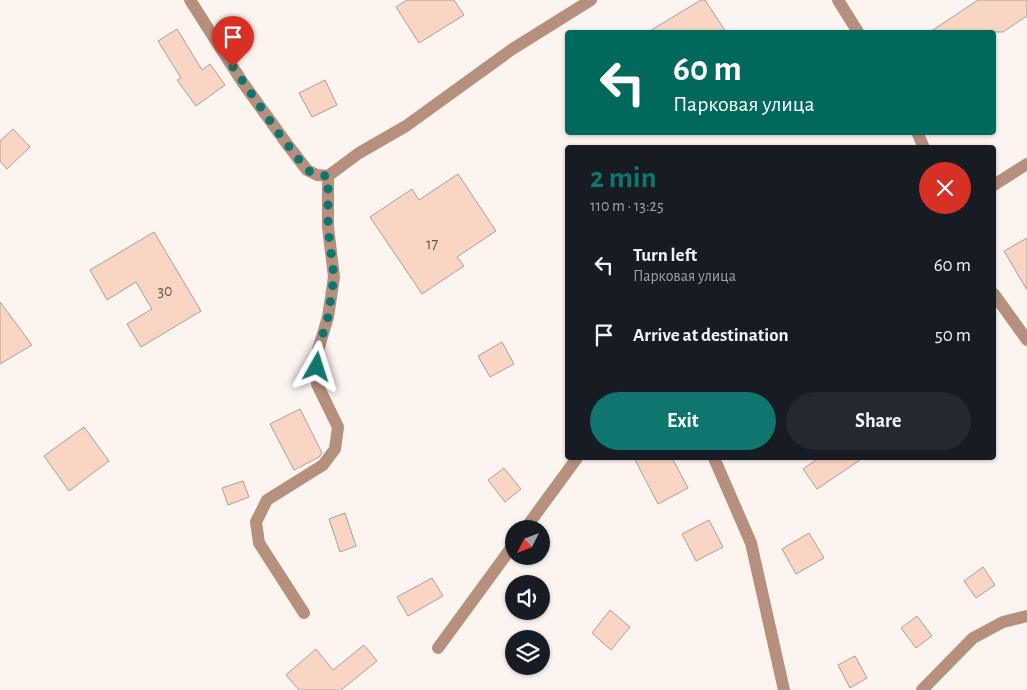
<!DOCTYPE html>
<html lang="en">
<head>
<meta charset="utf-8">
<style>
  :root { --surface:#171b24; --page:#242831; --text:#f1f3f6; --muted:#9ea1a6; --accent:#0f766e }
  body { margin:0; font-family:"Alegreya Sans",sans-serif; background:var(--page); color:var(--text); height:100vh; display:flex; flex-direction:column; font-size:19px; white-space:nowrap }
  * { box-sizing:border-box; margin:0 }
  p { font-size:16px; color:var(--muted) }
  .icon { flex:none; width:28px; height:28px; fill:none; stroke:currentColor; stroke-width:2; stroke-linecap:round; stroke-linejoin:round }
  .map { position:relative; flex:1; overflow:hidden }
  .details { position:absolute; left:565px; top:145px; width:431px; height:315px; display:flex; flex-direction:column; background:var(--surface); border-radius:5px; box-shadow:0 1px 4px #0004 }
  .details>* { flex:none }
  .guide { position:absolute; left:565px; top:30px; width:431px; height:105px; border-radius:5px; box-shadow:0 1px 4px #0004; background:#00695c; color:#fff; overflow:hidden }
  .needle { width:32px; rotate:228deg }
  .fabs { position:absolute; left:505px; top:520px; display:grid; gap:10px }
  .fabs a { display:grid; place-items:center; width:45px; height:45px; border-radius:50%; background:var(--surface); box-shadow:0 1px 4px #0004; font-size:25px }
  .pin { position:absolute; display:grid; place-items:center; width:42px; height:42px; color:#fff; margin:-51px -21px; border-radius:50% 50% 50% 0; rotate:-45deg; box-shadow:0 0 5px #0007 }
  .pin .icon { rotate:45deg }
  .me { position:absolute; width:55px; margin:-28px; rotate:6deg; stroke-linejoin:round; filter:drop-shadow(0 0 4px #0008) }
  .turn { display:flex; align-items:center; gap:18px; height:105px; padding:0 25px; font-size:22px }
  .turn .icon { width:65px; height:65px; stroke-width:2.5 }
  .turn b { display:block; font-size:35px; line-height:42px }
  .round { display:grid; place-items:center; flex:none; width:52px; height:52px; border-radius:26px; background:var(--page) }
  .head { display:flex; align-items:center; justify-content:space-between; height:85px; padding:0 25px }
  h1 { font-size:30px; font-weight:700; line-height:38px; color:var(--accent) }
  .cta { display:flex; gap:10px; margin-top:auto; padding:10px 25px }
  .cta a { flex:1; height:58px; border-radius:30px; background:var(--accent); color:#fff; font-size:20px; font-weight:700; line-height:58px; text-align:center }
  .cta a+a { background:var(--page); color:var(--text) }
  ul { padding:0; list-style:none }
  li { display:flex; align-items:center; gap:15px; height:70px; padding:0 25px }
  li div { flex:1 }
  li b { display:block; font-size:19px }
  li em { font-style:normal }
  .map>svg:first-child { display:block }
  .building { fill:#fad5c4; stroke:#ab9d97 }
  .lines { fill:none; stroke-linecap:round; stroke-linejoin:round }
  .minor { stroke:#b68f7d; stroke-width:12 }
  .route { stroke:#0f766e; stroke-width:9; stroke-dasharray:0 16.2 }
  .labels { text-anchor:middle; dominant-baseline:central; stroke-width:4.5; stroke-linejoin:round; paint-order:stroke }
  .number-label { font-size:16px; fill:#645650 }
</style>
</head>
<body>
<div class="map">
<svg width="1027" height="690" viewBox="0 0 1027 690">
  <rect width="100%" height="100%" fill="#fdf4f0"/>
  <!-- building -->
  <path class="building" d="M407 0H454L464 15 419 43 396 7Z
    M701 0H705L726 32H648Z
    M978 0H1027V16L1003 32H930Z
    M177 29 202 70 210 64 225 85 196 106 177 80 181 78 158 41Z
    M325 80 337 105 312 117 299 93Z
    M13 129 30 147 7 169 0 161V141Z
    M458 174 496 231 457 257 464 266 422 294 370 217 412 189 419 200Z
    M154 232 201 311 141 347 127 324 152 309 136 282 107 300 90 270Z
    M1027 238V290L1004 251Z
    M0 302 32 345 0 364Z
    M502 342 514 364 490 377 478 356Z
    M300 409 322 453 319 457 294 470 270 424Z
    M84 427 109 461 69 491 44 456Z
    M634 458H672L688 488 658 504Z
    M819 458H863L817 489 803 469Z
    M504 468 521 489 505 502 488 480Z
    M243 481 249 497 228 505 222 488Z
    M345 513 356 546 340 552 329 519Z
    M709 520 723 547 696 561 682 534Z
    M809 533 824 558 796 574 782 549Z
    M983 567 995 585 976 598 964 581Z
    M432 578 443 596 408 616 397 597Z
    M610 610 630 627 611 650 592 633Z
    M917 616 932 636 916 648 901 628Z
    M364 645 377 661 341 690H299L286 675 316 649 333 670Z
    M855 656 867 678 850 688 838 665Z"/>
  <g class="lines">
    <!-- minor -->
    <path class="minor" d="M190 0 243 83 287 144 307 170 317 175 328 176
      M838 0 858 32
      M917 132 924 148
      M328 176 359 153 406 126 511 50 591 0
      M994 185 1027 164
      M994 294 1027 340
      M714 458 751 543 784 690
      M525 529 577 458
      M304 613 259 543 256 522 267 500 323 465 335 449 338 427 317 384 318 350 328 317 334 277 328 227V176
      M438 648 514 544
      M922 690 973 638 1003 622 1027 616"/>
  </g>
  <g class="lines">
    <!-- route -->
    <path class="route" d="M233 67 277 131 307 170 317 175 328 176V227L334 277 328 317 318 350 317 367"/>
  </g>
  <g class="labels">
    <!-- number labels -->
    <g class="number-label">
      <text x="432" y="244">17</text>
      <text x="165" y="291">30</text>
    </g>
  </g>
</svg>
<div class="fabs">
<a><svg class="needle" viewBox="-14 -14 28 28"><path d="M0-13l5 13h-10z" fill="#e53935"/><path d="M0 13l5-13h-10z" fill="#9ea1a6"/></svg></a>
<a><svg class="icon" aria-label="sound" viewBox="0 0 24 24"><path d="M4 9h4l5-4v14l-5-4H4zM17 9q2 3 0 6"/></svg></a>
<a><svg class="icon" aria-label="layers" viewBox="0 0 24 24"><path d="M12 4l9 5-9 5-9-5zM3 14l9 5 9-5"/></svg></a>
</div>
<div class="pin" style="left:233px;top:67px;background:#d93025"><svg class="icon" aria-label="arrive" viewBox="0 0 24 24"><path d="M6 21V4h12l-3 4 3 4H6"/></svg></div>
<svg class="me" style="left:317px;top:367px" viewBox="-20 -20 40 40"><path d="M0-17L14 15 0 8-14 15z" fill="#0f766e" stroke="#fff" stroke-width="4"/></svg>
<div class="guide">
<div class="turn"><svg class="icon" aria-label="left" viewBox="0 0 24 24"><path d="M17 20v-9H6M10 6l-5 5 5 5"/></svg><div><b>60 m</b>Парковая улица</div></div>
</div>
<section class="details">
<div class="head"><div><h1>2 min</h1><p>110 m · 13:25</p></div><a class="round" style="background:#d93025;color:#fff"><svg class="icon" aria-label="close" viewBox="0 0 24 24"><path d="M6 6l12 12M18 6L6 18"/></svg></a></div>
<ul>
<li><svg class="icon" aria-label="left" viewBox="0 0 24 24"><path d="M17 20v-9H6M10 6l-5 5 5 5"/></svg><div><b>Turn left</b><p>Парковая улица</p></div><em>60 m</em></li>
<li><svg class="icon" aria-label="arrive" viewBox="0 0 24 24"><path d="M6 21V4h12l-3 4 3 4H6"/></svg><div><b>Arrive at destination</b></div><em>50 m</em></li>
</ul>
<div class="cta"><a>Exit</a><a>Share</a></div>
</section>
</div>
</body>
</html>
